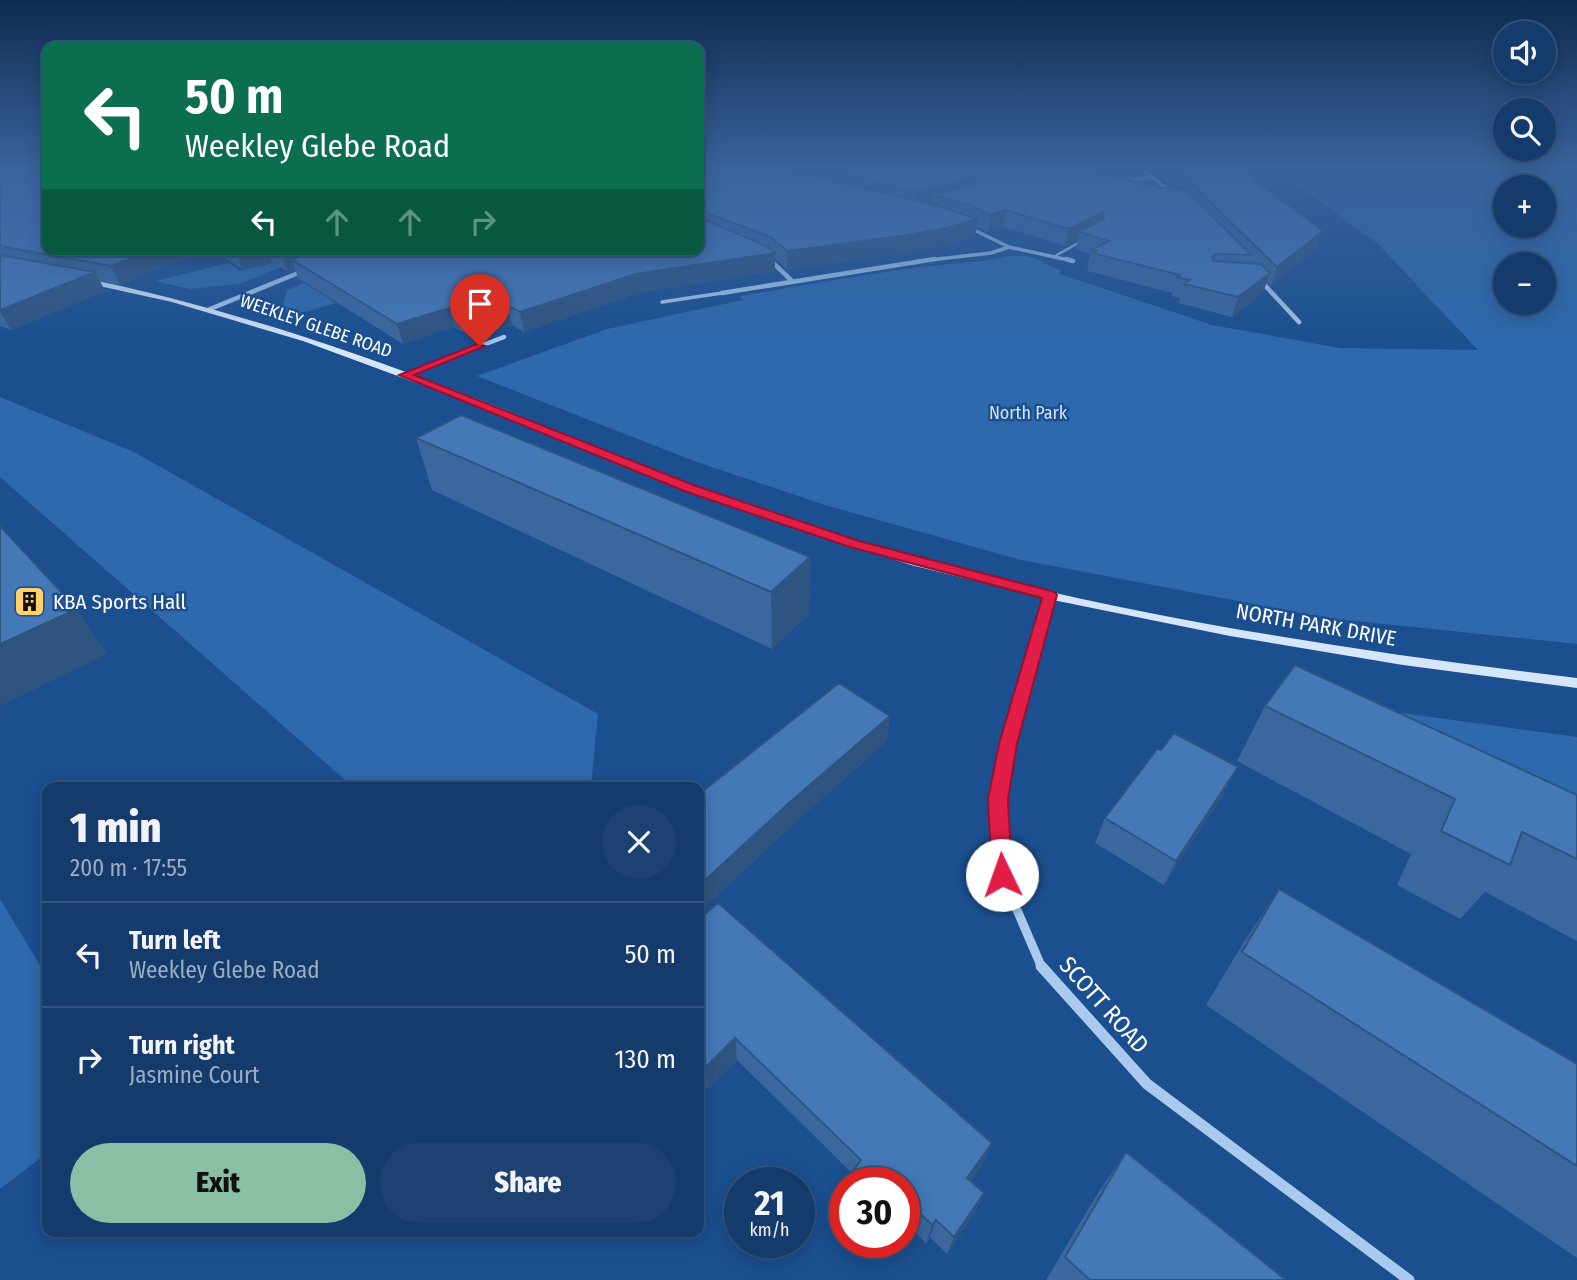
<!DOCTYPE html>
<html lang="en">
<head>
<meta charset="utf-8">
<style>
  :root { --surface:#143b6b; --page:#1d4271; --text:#f1f3f6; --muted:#9dadc1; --line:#33557e; --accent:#8abfa5 }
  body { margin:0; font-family:"Fira Sans Condensed",sans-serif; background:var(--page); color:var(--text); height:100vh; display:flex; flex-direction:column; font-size:26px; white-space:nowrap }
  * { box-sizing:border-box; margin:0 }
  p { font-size:23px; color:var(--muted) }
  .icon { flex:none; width:38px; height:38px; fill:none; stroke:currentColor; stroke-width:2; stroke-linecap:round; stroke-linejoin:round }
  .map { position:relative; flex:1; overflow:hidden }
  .panel { position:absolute; left:42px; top:782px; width:662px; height:455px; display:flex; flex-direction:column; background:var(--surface); border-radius:14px; box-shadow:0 4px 18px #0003,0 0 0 2px var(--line) }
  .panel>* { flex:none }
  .hud { position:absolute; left:42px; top:42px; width:662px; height:214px; border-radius:14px; box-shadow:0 4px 18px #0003,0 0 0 2px var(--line); background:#0b6e4f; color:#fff; overflow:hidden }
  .tools { position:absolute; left:1493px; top:21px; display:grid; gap:14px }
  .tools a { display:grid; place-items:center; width:63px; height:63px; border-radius:50%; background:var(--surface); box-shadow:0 4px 18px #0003,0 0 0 2px var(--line); font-size:35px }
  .speed { position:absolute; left:724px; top:1167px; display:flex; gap:14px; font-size:35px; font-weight:700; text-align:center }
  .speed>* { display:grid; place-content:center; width:91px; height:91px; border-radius:50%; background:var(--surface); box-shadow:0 4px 18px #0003,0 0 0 2px var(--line); line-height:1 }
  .speed small { font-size:18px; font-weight:400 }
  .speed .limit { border:10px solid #d22; background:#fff; color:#111 }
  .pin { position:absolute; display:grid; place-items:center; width:60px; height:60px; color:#fff; margin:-72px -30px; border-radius:50% 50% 50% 0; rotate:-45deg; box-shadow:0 0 7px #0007 }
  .pin .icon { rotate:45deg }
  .me { position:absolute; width:77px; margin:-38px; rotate:357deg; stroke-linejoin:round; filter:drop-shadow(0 0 5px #0008) }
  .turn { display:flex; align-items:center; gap:24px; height:147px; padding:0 28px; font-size:32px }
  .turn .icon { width:91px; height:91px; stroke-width:2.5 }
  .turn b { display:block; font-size:49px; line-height:60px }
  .lanes { display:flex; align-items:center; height:66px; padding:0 28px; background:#0003; justify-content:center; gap:35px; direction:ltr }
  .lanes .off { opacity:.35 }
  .round { display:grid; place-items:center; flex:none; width:74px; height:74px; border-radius:37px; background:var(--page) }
  .headline { display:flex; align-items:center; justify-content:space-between; height:119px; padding:0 28px }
  h1 { font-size:42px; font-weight:800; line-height:52px }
  .cta { display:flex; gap:14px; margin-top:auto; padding:14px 28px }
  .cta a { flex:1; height:80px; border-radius:42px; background:var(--accent); color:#111; font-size:28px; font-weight:800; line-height:80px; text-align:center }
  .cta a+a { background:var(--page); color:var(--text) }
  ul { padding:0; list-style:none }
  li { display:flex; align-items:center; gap:21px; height:105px; padding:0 28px; border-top:2px solid var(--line) }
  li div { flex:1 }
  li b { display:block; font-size:26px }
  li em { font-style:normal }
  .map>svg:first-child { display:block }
  .green { fill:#2e69ad; fill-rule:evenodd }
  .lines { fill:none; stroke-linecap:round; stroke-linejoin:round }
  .lane-far1 { stroke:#a9c9ee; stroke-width:2.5 }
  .lane { stroke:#a9c9ee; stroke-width:3.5 }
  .street-far4 { stroke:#a9c9ee; stroke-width:3.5 }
  .street-far3 { stroke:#a9c9ee; stroke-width:4.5 }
  .street-far2 { stroke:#a9c9ee; stroke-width:7 }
  .street-far1 { stroke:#a9c9ee; stroke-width:9 }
  .street { stroke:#a9c9ee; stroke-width:11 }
  .secondary { fill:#d6e6fa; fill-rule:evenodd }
  .wall { fill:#3a679d }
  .shaded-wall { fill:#305480 }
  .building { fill:#4478b7; stroke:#305480; stroke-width:2 }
  .route { fill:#e11d48; stroke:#92132f; stroke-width:2 }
  .labels { text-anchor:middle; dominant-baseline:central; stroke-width:5; stroke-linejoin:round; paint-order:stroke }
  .far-street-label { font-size:18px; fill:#fff; stroke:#1b4f8f }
  .far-park-label { font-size:18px; fill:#cfe3fa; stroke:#1b4f8f }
  .poi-label { font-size:21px; fill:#fff; stroke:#1b4f8f; text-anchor:start }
  .street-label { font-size:21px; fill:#fff; stroke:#1b4f8f }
  .near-street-label { font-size:24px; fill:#fff; stroke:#1b4f8f }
</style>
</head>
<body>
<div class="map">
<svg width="1577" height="1280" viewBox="0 0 1577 1280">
  <rect width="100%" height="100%" fill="#1b4f8f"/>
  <!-- green -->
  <path class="green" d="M1477 168 1577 169V644L1327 618 1021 560 825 505 694 461 477 376 607 329 743 300 740 296C818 283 895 268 973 262 991 261 1008 254 1026 256 1040 258 1047 267 1060 270V274L1212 325 1340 348 1478 350 1377 243 1276 170 1492 179ZM1505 187H1544V226H1505ZM1505 264H1544V303H1505Z
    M324 250 239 284 189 289 156 281 228 263 240 271Z
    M304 283 336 303 295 315 282 310 287 290Z
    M0 397 134 452 598 714 591 787H353L0 477Z
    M1387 711 1577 737V831Z
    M0 899 47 977V1153L0 1189Z"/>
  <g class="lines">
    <!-- lane-far1 -->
    <path class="lane-far1" d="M1055 256 1080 242"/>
    <!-- lane -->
    <path class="lane" d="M662 302 722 293"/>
    <!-- street-far4 -->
    <path class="street-far4" d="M1141 168 1173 194
      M1123 181 1152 177
      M970 228 1009 247 1073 261
      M768 258 771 261
      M920 261 991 253 1009 247"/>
    <!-- street-far3 -->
    <path class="street-far3" d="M769 259 791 280
      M1066 259 1073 261
      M1261 281 1299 322
      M722 293 935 259
      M210 309 303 271
      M404 375 504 337"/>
    <!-- street-far2 -->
    <path class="street-far2" d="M1014 722 1050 595"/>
    <!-- street-far1 -->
    <path class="street-far1" d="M1015 721 998 799 1002 875 1042 968"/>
    <!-- street -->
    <path class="street" d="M1041 966 1147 1084 1409 1280"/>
    <!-- secondary -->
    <path class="secondary" d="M84 278C214 305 340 346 464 394 563 432 660 476 761 510 816 528 870 546 925 561 1138 618 1358 652 1577 678V688L1403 665 1230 636 1048 599 911 565 685 491 460 399 303 341 172 302 81 282 80 280Z"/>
  </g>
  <!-- wall -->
  <path class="wall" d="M0 168 47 250H698V168H1143L1142 174 1120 178 1156 187 1174 189 1147 168H1241L1259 180 1258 183 1316 249 1271 286 1267 282 1263 292 1232 317 1179 303 1180 298 1172 296V293L1088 271V268H1087L1090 254 1076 249 1078 240 1065 246 1004 227 988 232 977 227 975 236 945 246 901 254 787 269 775 258V271L638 293 524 332 512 325 473 338 454 327 403 344 298 278 295 269 287 271 272 262 242 269 216 252 176 261 120 285 100 281 105 291 11 330 0 326Z
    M1298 168H1472L1470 170Z
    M416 438 810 557 809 614 772 649 432 490Z
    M1265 706 1577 795V941L1485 892 1460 919 1397 885 1411 854 1237 761Z
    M890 716 887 741 790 827 705 907 698 901V795Z
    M1225 792 1164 885 1095 843 1105 818Z
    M1279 889 1577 1064V1258L1206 1005 1242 945Z
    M698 920 992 1143 984 1162 971 1181 984 1193 976 1211 947 1254 930 1237 926 1243 905 1222V1183H845V1210L840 1204 842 1186 852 1173 737 1060 708 1089 698 1079Z
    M1126 1152 1286 1280H1046L1096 1196Z"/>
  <!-- shaded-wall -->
  <path class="shaded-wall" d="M1104 168H1143L1142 174 1102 181Z
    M971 179 969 194 933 195 932 204 916 208 917 192Z
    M1006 210 1004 227 988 232 990 215Z
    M1103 212 1099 229 1079 232 1078 240 1065 246 1069 229Z
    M978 219 975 236 945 246 901 254 787 269V251Z
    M1323 231 1316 249 1271 286 1277 267Z
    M151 250H215L216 252 176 261 120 285 111 266Z
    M238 250H268L272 262 242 269 235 251Z
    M290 250H358L291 259 295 269 287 271 281 253Z
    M775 253V271L638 293 524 332 520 312 636 274Z
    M95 272 105 291 11 330 0 311V310Z
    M1270 273 1263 292 1232 317 1238 297Z
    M508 306 512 325 473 338 468 318Z
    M449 308 454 327 403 344 397 324Z
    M810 557 809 614 772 649 771 592Z
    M77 609 108 654 0 706V644Z
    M890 716 887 741 790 827 705 907 702 883 790 802Z
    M1238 767 1225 792 1164 885 1176 861Z
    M735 1038 737 1060 708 1089 705 1068Z
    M992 1143 984 1162 960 1197 967 1178Z
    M984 1193 976 1211 947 1254 954 1237Z
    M936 1220 930 1237 926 1243 932 1225Z"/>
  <!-- building -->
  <path class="building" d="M0 168H47V250H151L111 266 0 246Z
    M698 168H788L795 172 936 205 978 219 947 228 902 236 787 251 771 237 704 212 701 216 703 219 768 247 775 253 636 274 520 312 508 306 468 318 449 308 397 324 291 259 323 250H698Z
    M815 168H1080L1156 187 1186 190 1251 255 1216 254 1212 257 1213 261 1261 264 1270 273 1238 297 1184 284 1190 280 1177 277 1180 275 1092 253 1096 251 1091 250 1109 241 1079 232 1104 219 1103 212 1069 229 1006 210 990 215 969 205 933 195 971 185 973 182 971 179 917 192Z
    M1171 168H1241L1259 180H1254L1323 231 1277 267 1191 183Z
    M276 250H290L281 253Z
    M0 255 95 272 0 310Z
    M461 415 810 557 771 592 416 438Z
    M0 526 77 609 0 644Z
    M1295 665 1577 795V859L1522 832 1510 865 1441 831 1455 799 1265 706Z
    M839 683 890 716 790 802 702 883 698 880V795Z
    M1174 733 1238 767 1176 861 1105 818 1157 749 1161 750Z
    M1279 889 1577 1064V1166L1242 952Z
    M718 903 992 1143 967 1178 984 1193 954 1237 936 1220 932 1225 905 1199V1183H845V1189L842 1186 861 1160 735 1038 705 1068 698 1061V1014L704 1008 698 1002V920Z
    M1126 1152 1286 1280H1090L1065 1257Z"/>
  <!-- sky -->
  <linearGradient id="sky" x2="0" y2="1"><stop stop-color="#0f2b4f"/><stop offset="0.48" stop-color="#39639b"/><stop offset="1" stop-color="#39639b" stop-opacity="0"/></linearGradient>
  <rect width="1577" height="347" fill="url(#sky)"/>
  <!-- route -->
  <path class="route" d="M477 344 485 346 414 375 696 486 859 541 1055 592 1057 595 1017 744 1008 799 1012 875 1009 881 1002 884 995 881 992 875 988 799 999 744 1042 598 850 547 687 492 399 375Z"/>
  <!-- icons -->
  <defs>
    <symbol id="building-square" viewBox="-11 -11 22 22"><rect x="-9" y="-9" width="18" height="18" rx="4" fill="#ffd166" stroke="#1b4f8f"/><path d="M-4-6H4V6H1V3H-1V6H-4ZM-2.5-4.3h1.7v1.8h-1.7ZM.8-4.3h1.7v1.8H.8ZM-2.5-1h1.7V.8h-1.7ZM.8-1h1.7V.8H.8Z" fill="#111"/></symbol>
  </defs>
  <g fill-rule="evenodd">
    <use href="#building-square" x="12" y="584" width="35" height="35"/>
  </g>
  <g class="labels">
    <!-- far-street labels -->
    <g class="far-street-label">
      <text transform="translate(316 326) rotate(19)">WEEKLEY GLEBE ROAD</text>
    </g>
    <!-- far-park labels -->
    <g class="far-park-label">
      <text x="1028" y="413">North Park</text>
    </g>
    <!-- poi labels -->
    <g class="poi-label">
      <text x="53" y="602">KBA Sports Hall</text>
    </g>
    <!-- street labels -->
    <g class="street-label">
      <text transform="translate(1316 625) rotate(10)">NORTH PARK DRIVE</text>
    </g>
    <!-- near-street labels -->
    <g class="near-street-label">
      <text transform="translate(1104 1005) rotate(48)">SCOTT ROAD</text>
    </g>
  </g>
</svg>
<div class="tools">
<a><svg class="icon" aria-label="sound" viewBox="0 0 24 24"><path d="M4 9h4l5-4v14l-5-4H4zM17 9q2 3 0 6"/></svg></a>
<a><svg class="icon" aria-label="search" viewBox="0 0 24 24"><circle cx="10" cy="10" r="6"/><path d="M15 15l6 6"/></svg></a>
<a>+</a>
<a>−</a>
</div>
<div class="speed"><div>21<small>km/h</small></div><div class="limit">30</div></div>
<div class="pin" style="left:480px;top:346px;background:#d93025"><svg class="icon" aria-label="arrive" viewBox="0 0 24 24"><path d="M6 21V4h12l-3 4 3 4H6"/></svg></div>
<svg class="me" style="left:1002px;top:875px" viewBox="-20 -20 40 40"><circle r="19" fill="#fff"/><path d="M0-13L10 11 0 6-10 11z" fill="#e11d48"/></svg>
<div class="hud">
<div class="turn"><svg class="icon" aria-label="left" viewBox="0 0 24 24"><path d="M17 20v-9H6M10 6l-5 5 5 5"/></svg><div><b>50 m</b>Weekley Glebe Road</div></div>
<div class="lanes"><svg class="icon" aria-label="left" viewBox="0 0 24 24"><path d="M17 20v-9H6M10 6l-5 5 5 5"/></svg><svg class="icon off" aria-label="ahead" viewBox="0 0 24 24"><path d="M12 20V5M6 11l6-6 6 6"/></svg><svg class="icon off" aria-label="ahead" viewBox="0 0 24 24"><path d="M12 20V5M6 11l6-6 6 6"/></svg><svg class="icon off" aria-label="right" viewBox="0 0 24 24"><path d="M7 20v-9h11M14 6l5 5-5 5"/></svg></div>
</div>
<section class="panel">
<div class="headline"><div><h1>1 min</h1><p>200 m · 17:55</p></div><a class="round"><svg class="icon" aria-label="close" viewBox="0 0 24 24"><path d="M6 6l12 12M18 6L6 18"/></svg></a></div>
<ul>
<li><svg class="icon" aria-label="left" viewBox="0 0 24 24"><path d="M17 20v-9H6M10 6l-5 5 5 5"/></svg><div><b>Turn left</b><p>Weekley Glebe Road</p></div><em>50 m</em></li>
<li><svg class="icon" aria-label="right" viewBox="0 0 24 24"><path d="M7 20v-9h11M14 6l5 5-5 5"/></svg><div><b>Turn right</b><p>Jasmine Court</p></div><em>130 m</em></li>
</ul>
<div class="cta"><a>Exit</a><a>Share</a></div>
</section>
</div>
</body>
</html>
